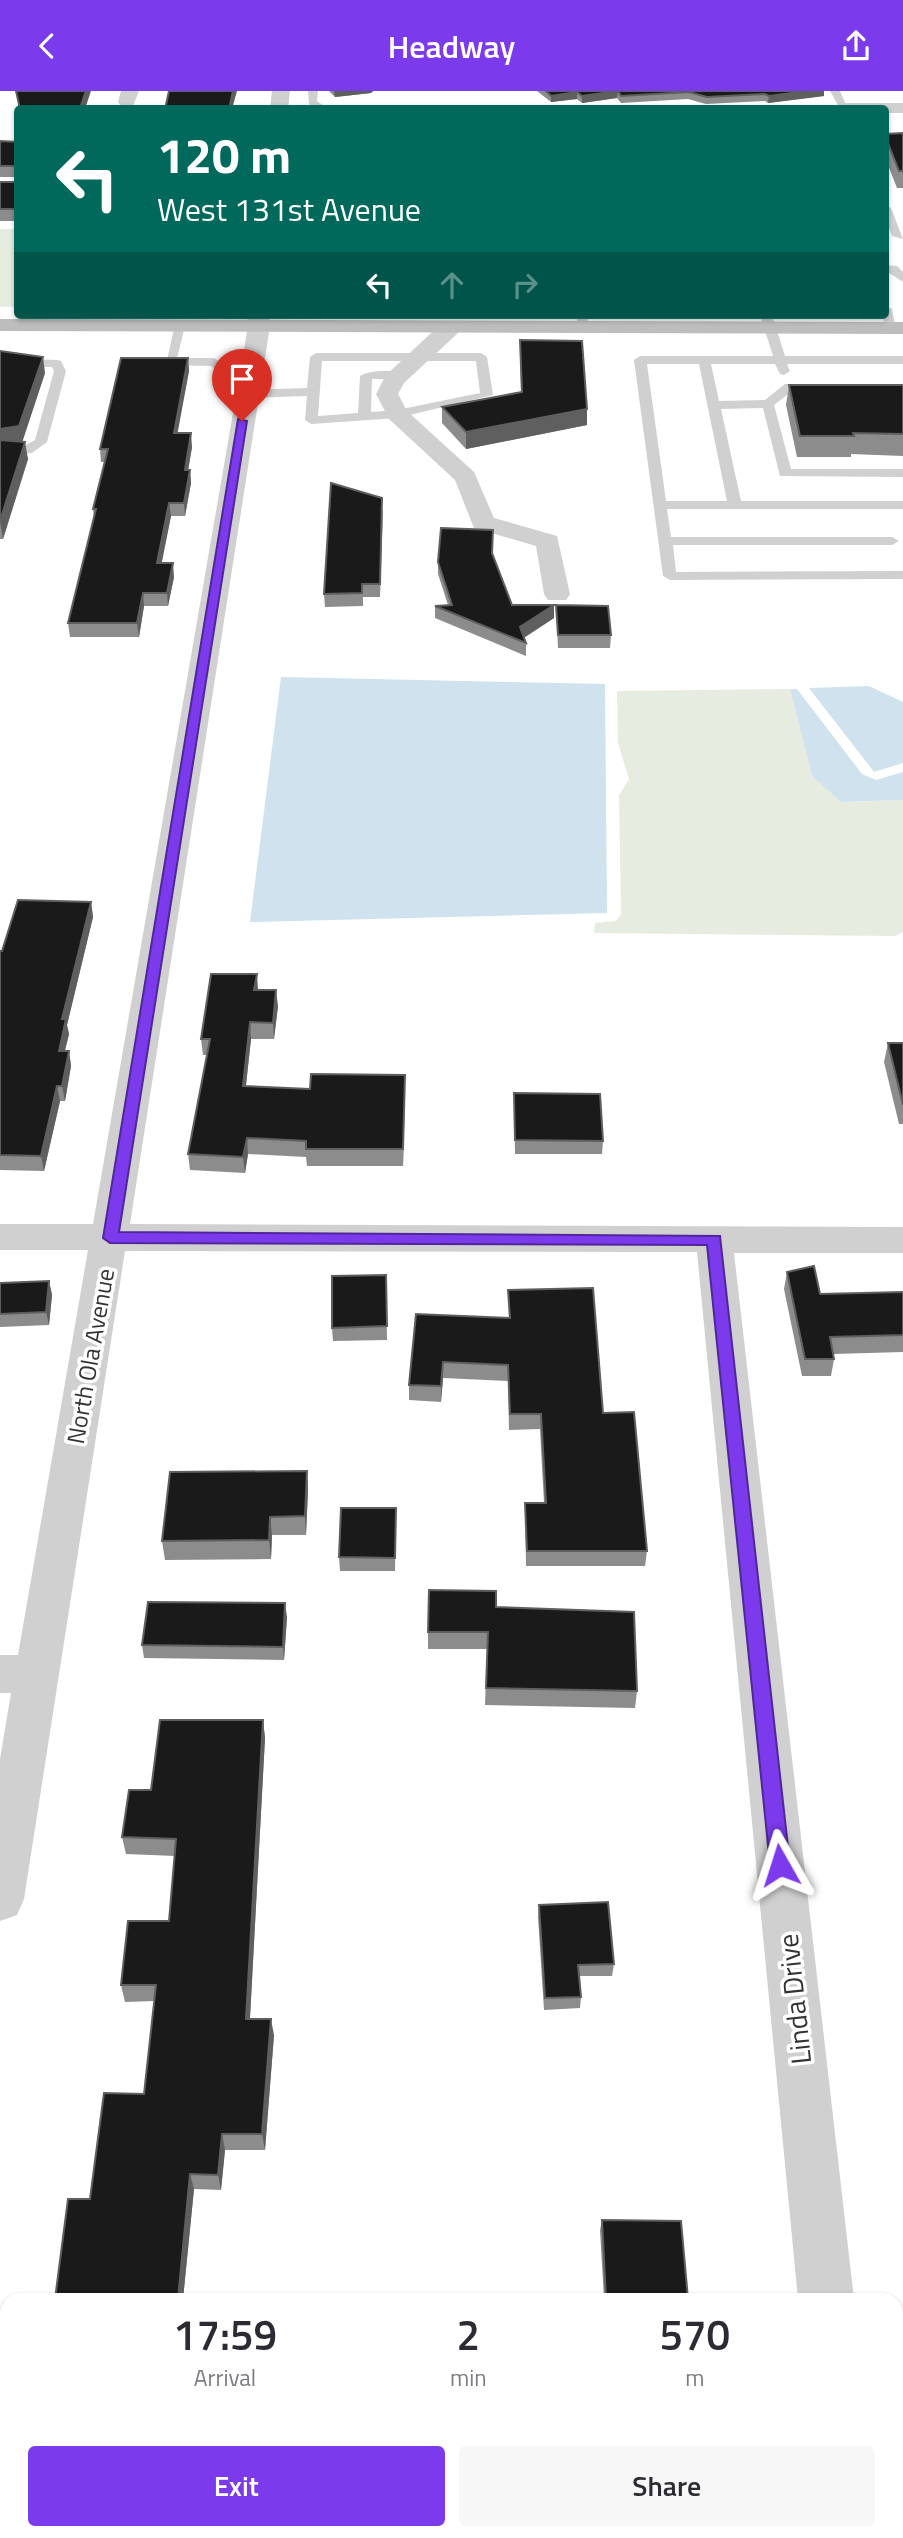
<!DOCTYPE html>
<html lang="en">
<head>
<meta charset="utf-8">
<style>
  :root { --surface:#fff; --page:#f7f7f7; --text:#2b2b33; --muted:#7c7c81; --accent:#7c3aed }
  body { margin:0; font-family:"Titillium Web",sans-serif; background:var(--page); color:var(--text); height:100vh; display:flex; flex-direction:column; font-size:26px; white-space:nowrap }
  * { box-sizing:border-box; margin:0 }
  p { font-size:23px; color:var(--muted) }
  .icon { flex:none; width:38px; height:38px; fill:none; stroke:currentColor; stroke-width:2; stroke-linecap:round; stroke-linejoin:round }
  .map { position:relative; flex:1; overflow:hidden }
  .side { position:absolute; left:0px; top:2202px; width:903px; height:247px; display:flex; flex-direction:column; background:var(--surface); border-radius:21px 21px 0 0; box-shadow:0 2px 5px #0004 }
  .side>* { flex:none }
  .banner { position:absolute; left:14px; top:14px; width:875px; height:214px; border-radius:7px; box-shadow:0 2px 5px #0004; background:#00695c; color:#fff; overflow:hidden }
  .pin { position:absolute; display:grid; place-items:center; width:60px; height:60px; color:#fff; margin:-72px -30px; border-radius:50% 50% 50% 0; rotate:-45deg; box-shadow:0 0 7px #0007 }
  .pin .icon { rotate:45deg }
  .me { position:absolute; width:77px; margin:-38px; rotate:354deg; stroke-linejoin:round; filter:drop-shadow(0 0 5px #0008) }
  .turn { display:flex; align-items:center; gap:24px; height:147px; padding:0 28px; font-size:32px }
  .turn .icon { width:91px; height:91px; stroke-width:2.5 }
  .turn b { display:block; font-size:49px; line-height:60px }
  .lanes { display:flex; align-items:center; height:66px; padding:0 28px; background:#0003; justify-content:center; gap:35px; direction:ltr }
  .lanes .off { opacity:.35 }
  .eta { display:flex; justify-content:space-evenly; align-items:center; height:119px; text-align:center }
  .eta b { font-size:42px; font-weight:600; line-height:49px }
  .button { display:flex; gap:14px; margin-top:auto; padding:14px 28px }
  .button a { flex:1; height:80px; border-radius:7px; background:var(--accent); color:#fff; font-size:28px; font-weight:600; line-height:80px; text-align:center }
  .button a+a { background:var(--page); color:var(--text) }
  header { display:flex; justify-content:space-between; align-items:center; height:91px; padding:0 28px; background:var(--accent); color:#fff; font-size:32px; font-weight:600 }
  .map>svg:first-child { display:block }
  .green { fill:#e6ecdf }
  .water { fill:#cfe2ee }
  .lines { fill:none; stroke-linecap:round; stroke-linejoin:round }
  .lane { fill:#d0d0d0; fill-rule:evenodd }
  .street { fill:#d0d0d0; fill-rule:evenodd }
  .secondary { fill:#bdbdbd; fill-rule:evenodd }
  .wall { fill:#8c8c8c }
  .shaded-wall { fill:#5f5f5f }
  .building { fill:#1a1a1a; stroke:#5f5f5f; stroke-width:2 }
  .route { fill:#7c3aed; stroke:#51269a; stroke-width:2 }
  .labels { text-anchor:middle; dominant-baseline:central; stroke-width:7; stroke-linejoin:round; paint-order:stroke }
  .street-label { font-size:24px; fill:#333; stroke:#fff }
  .near-street-label { font-size:28px; fill:#333; stroke:#fff }
</style>
</head>
<body>
<header><svg class="icon" aria-label="back" viewBox="0 0 24 24"><path d="M15 5l-7 7 7 7"/></svg>Headway<svg class="icon" aria-label="share" viewBox="0 0 24 24"><path d="M12 15V3M7 8l5-5 5 5M5 13v7h14v-7"/></svg></header>
<div class="map">
<svg width="903" height="2447" viewBox="0 0 903 2447">
  <rect width="100%" height="100%" fill="#fff"/>
  <!-- green -->
  <path class="green" d="M299 15 883 17 298 18Z
    M0 138H17V216H0Z
    M790 598 812 685 841 711 903 709V841L895 845 594 842 595 832 616 830 621 823 619 704 629 688 618 652 617 600Z"/>
  <!-- water -->
  <path class="water" d="M281 586 605 593 607 822 250 831Z
    M869 595 903 611V672L874 681 809 597Z
    M790 598H797L862 683 876 689 903 681V709L841 711 812 685Z"/>
  <g class="lines">
    <!-- lane -->
    <path class="lane" d="M308 0H318L317 10 328 18H316L309 13Z
      M830 0H840L848 18H559L838 14Z
      M886 114 891 117 903 148 892 145 886 129Z
      M886 174 897 175 903 181V191L886 180Z
      M886 215 892 218 896 239 886 237 882 224H886Z
      M576 224H588L587 239H579Z
      M760 224H772L785 265H903V273H787L790 280 784 284 780 283 775 273H711L719 310 765 309 785 293H819L821 296 815 300H792L774 314 791 378H903V386L780 385 763 317 721 318 741 410H903V418H667L671 446H892L899 450 892 454H673L676 481 903 480V488L670 489 663 485 634 269 640 265H773ZM647 273H699L727 410H666Z
      M175 233 185 235 177 267H214L224 273 250 272 256 276 250 280 221 281 211 275 166 274Z
      M316 262H481L487 266 493 304 397 327 311 333 305 329 307 305 246 307 240 303 246 299 307 297 310 266ZM322 270H476L480 302 397 319 371 321 372 288H399L405 284C396 278 369 279 360 285L358 322 318 325Z
      M0 267 57 269 61 270 66 280 47 351 32 362 0 364V356L24 355 35 349 54 280 52 276 0 275Z"/>
    <!-- street -->
    <path class="street" d="M121 0H139L133 15H121L118 11Z
      M272 0H290L288 18H270Z
      M844 12H903V22H886V18L835 17Z
      M247 224H269L270 235 130 1133 903 1136V1162H734L854 2208H798L697 1161 125 1160 24 1808 17 1824 0 1830V1668L11 1602H0V1564H18L88 1159H0V1133H93L248 235Z
      M450 231 461 237 458 242 404 292 398 303 407 320 474 381 494 427 557 445 570 503 566 509H548L544 503 536 455 474 437 455 389 389 328 376 303 386 284 442 232Z
      M820 2441H880L881 2447H821Z"/>
    <!-- secondary -->
    <path class="secondary" d="M0 228 903 231V243L0 240Z"/>
  </g>
  <!-- wall -->
  <path class="wall" d="M329 0H373L371 2 335 6Z
    M537 0H824V5L768 12 765 10 706 13 688 8 621 12 617 7 582 12 577 8 551 11Z
    M903 42V97H897L886 69V43Z
    M0 50 18 51V86H0Z
    M0 91H18V130H0Z
    M520 249 587 334 466 358 442 332V316L521 301Z
    M0 260 45 282 22 350 28 368 3 448H0Z
    M188 267 189 280 177 342 192 356 188 379H190L191 392 185 425H171L161 472 174 486 168 515H144L139 546H70L68 532 94 427 93 418 104 371H101L100 358Z
    M789 294H903V365L851 363V366H797L786 314Z
    M383 419 380 506H363V515L325 516 324 503Z
    M492 463 512 514 554 527 524 547 526 552V565L435 527V515L448 514 438 483V471Z
    M556 514 611 544 610 557H558Z
    M91 811 93 826 67 934 69 943 65 960H69L71 975 65 1010H60L44 1080 0 1079V860H2Z
    M258 899 278 915 274 948H251L246 995 310 998 405 984 403 1075H307L306 1066 248 1063 245 1082 190 1079 188 1063 207 964H203L201 948Z
    M888 952H903V1033H899L884 971Z
    M514 1002 603 1050 602 1063H515Z
    M787 1181 820 1203 903 1201V1261L833 1263 834 1268 831 1285H802L784 1198Z
    M386 1184 387 1249 333 1250 332 1237Z
    M49 1190 52 1204 49 1234 0 1236V1192Z
    M508 1199 603 1322 647 1460 645 1475H526L525 1412H544L540 1338 509 1339 508 1290 443 1287 441 1311 409 1309V1294L509 1227Z
    M307 1380 308 1399 306 1444H272L271 1468 165 1469 162 1450Z
    M396 1417 395 1480H340L339 1466Z
    M496 1516 637 1600 635 1617 485 1614 487 1558H428V1541Z
    M287 1526 284 1569 144 1567 142 1554Z
    M263 1629 265 1647 250 1928 274 1944 265 2059H225L221 2099 194 2098 183 2208H55L90 2108 144 2003 155 1910 125 1911 121 1894 169 1830 175 1765 126 1763 122 1746 151 1699Z
    M539 1814 614 1873 612 1885H580L581 1906 580 1917 544 1919 538 1826Z
    M602 2129 688 2208H604L600 2139Z"/>
  <!-- shaded-wall -->
  <path class="shaded-wall" d="M86 0H91L85 18H80Z
    M233 0H237L232 18H229Z
    M334 0H373L371 2 335 6Z
    M618 0 617 7 582 12V5Z
    M808 0H824V5L768 12 769 5Z
    M577 1V8L551 11V5Z
    M43 266 45 282 22 352 0 356V338Z
    M188 267 189 280 175 356 174 342Z
    M587 318V334L466 358V341Z
    M191 342 192 356 186 392 185 379Z
    M25 351 28 368 3 448 0 430Z
    M190 379 191 392 185 425 184 412Z
    M169 412 171 425 159 486 157 472Z
    M173 472 174 486 168 515 167 502Z
    M143 502 144 515 139 546 137 532Z
    M554 514V527L520 549V536Z
    M91 811 93 826 67 934 69 943 61 975 59 960 62 928Z
    M257 883 258 899H254Z
    M276 899 278 915 274 948 273 932Z
    M250 931 251 948 244 1011 243 995Z
    M69 960 71 975 65 1010 62 995Z
    M405 984V1000L403 1075V1058Z
    M57 995 60 1010 44 1080 41 1065Z
    M247 1047 248 1063 245 1082 243 1066Z
    M49 1190 52 1204 49 1234 46 1221Z
    M443 1271V1287L441 1311V1295Z
    M307 1380 308 1399 306 1444 305 1425Z
    M270 1426 272 1444 271 1468 269 1449Z
    M285 1512 287 1526 284 1569 283 1556Z
    M263 1629 265 1647 249 1944 246 1928Z
    M271 1928 274 1944 265 2059 262 2043Z
    M222 2043 225 2059 221 2099 218 2084Z
    M190 2083 194 2098 183 2208H178Z"/>
  <!-- building -->
  <path class="building" d="M16 0H86L80 17 93 18H20Z
    M169 0H233L229 18H165Z
    M546 0H808L769 5 765 3 707 6 689 1 621 5 618 0 582 5 577 1 551 5Z
    M903 42V80H899L886 47V43Z
    M0 50 18 51V75H0Z
    M0 91H18V118H0Z
    M520 249 582 250 587 318 466 341 442 316 522 301Z
    M0 260 43 266 19 335 0 338Z
    M121 267H188L174 342H191L185 379H190L184 412H169L157 472H173L167 502H143L137 532H68L96 418H93L108 358H100Z
    M789 294H903V343L853 342 854 345H800Z
    M0 349 25 351 0 430Z
    M331 392 382 407 380 493H362V502L324 503Z
    M441 437 493 439 492 462 512 514H554L520 536 526 552 435 515 452 514 438 471Z
    M556 514 608 515 611 544H558Z
    M18 809 91 811 62 928H66L59 960H69L62 995H57L41 1065 0 1064V860H2Z
    M211 883H257L254 899H276L273 932 250 931 243 995 310 998 311 983 405 984 403 1058H306V1050L247 1047 243 1066 188 1063 210 948H201Z
    M888 952H903V1014Z
    M514 1002 600 1003 603 1050 515 1049Z
    M814 1175 820 1203 903 1201V1244L830 1246 834 1268H805L787 1181Z
    M386 1184 387 1235 332 1237V1185Z
    M49 1190 46 1221 0 1223V1192Z
    M593 1197 603 1322 634 1321 647 1460H527L525 1412H546L541 1323H510L508 1274 443 1271 441 1295 409 1294 416 1223 510 1227 508 1199Z
    M307 1380 305 1425 270 1426 269 1449 162 1450 170 1381Z
    M341 1417H396L395 1467 339 1466Z
    M429 1499 496 1500V1516L634 1521 637 1600 486 1597 488 1541H428Z
    M148 1511 285 1512 283 1556 142 1554Z
    M160 1629H263L246 1928H271L262 2043H222L218 2084 190 2083 178 2208H55L68 2108H90L104 2002 144 2003 156 1894H121L128 1830H169L176 1748 122 1746 129 1699H151Z
    M608 1811 614 1873 578 1874 581 1906 545 1907 539 1814Z
    M602 2129 681 2130 688 2208H606Z
    M81 2441H222V2447H80Z"/>
  <!-- route -->
  <path class="route" d="M238 328 247 330 119 1141 720 1145 790 1774 787 1780 780 1783 773 1780 770 1774 707 1154 110 1152 103 1147Z"/>
  <g class="labels">
    <!-- street labels -->
    <g class="street-label">
      <text transform="translate(90 1265) rotate(-80)">North Ola Avenue</text>
    </g>
    <!-- near-street labels -->
    <g class="near-street-label">
      <text transform="translate(794 1908) rotate(-96)">Linda Drive</text>
    </g>
  </g>
</svg>
<div class="pin" style="left:242px;top:330px;background:#d93025"><svg class="icon" aria-label="arrive" viewBox="0 0 24 24"><path d="M6 21V4h12l-3 4 3 4H6"/></svg></div>
<svg class="me" style="left:780px;top:1774px" viewBox="-20 -20 40 40"><path d="M0-17L14 15 0 8-14 15z" fill="#7c3aed" stroke="#fff" stroke-width="4"/></svg>
<div class="banner">
<div class="turn"><svg class="icon" aria-label="left" viewBox="0 0 24 24"><path d="M17 20v-9H6M10 6l-5 5 5 5"/></svg><div><b>120 m</b>West 131st Avenue</div></div>
<div class="lanes"><svg class="icon" aria-label="left" viewBox="0 0 24 24"><path d="M17 20v-9H6M10 6l-5 5 5 5"/></svg><svg class="icon off" aria-label="ahead" viewBox="0 0 24 24"><path d="M12 20V5M6 11l6-6 6 6"/></svg><svg class="icon off" aria-label="right" viewBox="0 0 24 24"><path d="M7 20v-9h11M14 6l5 5-5 5"/></svg></div>
</div>
<section class="side">
<div class="eta">
<div><b>17:59</b><p>Arrival</p></div>
<div><b>2</b><p>min</p></div>
<div><b>570</b><p>m</p></div>
</div>
<div class="button"><a>Exit</a><a>Share</a></div>
</section>
</div>
</body>
</html>
